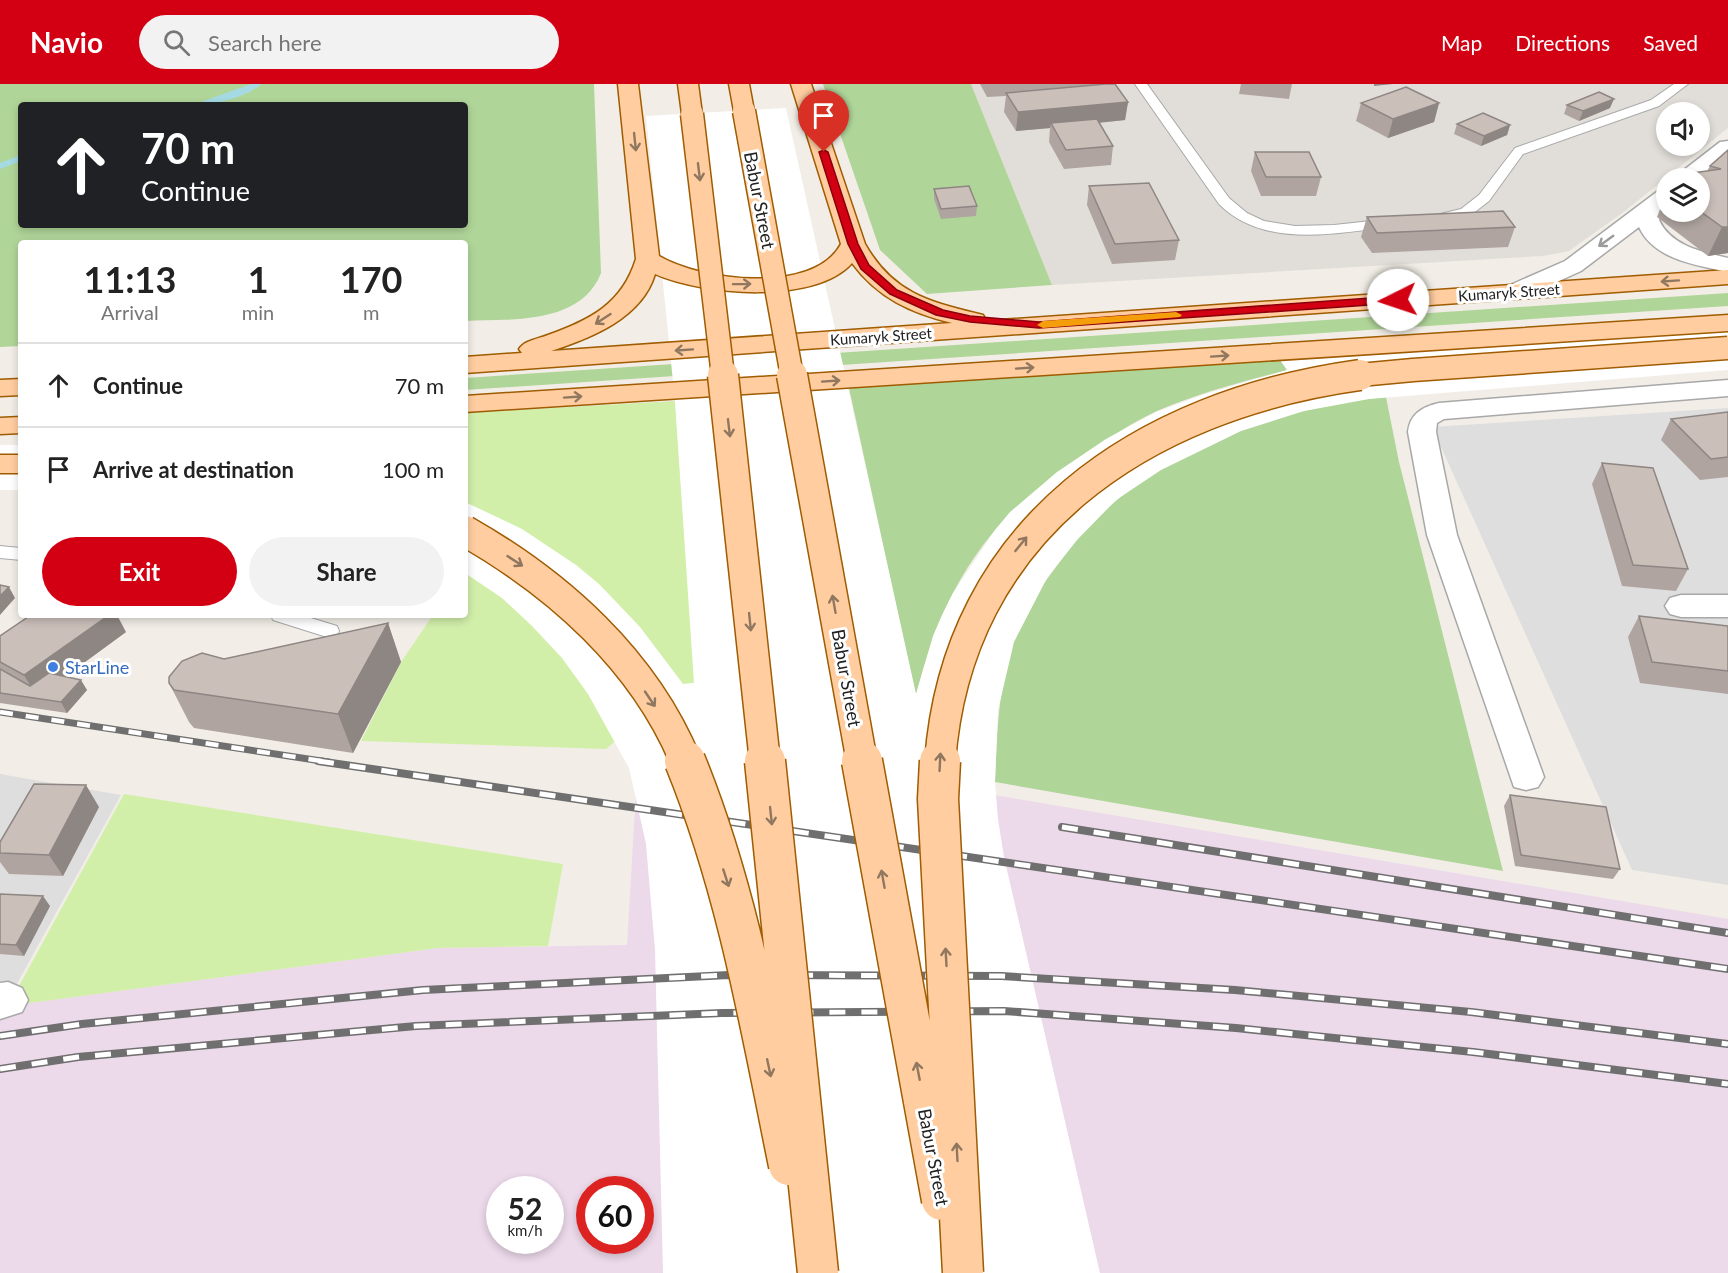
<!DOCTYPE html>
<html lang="en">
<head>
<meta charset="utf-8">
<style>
  :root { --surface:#fff; --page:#f2f2f2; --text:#222; --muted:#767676; --line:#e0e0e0; --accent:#d30013 }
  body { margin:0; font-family:Lato,sans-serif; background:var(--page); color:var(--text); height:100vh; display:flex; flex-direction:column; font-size:22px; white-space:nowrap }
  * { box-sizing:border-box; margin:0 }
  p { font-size:20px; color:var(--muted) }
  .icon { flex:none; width:33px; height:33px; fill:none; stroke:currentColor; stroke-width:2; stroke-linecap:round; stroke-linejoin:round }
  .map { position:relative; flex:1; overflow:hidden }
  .side { position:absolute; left:18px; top:156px; width:450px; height:378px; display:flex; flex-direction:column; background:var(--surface); border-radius:6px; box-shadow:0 3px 9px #0003 }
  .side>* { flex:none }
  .top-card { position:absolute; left:18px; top:18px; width:450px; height:126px; border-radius:6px; box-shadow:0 3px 9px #0003; background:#202124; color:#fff; overflow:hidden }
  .fabs { position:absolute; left:1656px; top:18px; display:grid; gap:12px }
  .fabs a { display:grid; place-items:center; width:54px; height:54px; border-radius:50%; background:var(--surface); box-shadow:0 3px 9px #0003; font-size:30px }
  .speed { position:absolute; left:486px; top:1092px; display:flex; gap:12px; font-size:30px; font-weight:700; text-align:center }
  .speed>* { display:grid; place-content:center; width:78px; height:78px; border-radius:50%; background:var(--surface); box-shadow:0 3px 9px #0003; line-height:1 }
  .speed small { font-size:15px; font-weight:400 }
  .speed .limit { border:9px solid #d22; background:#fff; color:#111 }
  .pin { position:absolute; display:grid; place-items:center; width:51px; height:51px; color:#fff; margin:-62px -26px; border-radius:50% 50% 50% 0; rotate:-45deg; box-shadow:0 0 6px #0007 }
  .pin .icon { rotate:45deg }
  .me { position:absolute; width:66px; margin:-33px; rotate:266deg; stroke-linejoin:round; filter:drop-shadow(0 0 4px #0008) }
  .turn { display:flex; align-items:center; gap:21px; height:126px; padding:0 24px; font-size:27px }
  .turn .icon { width:78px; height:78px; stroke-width:2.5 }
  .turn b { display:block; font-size:42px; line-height:51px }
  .eta { display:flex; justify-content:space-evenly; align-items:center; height:102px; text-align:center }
  .eta b { font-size:36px; font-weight:700; line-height:42px }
  .button { display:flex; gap:12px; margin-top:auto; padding:12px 24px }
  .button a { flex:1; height:69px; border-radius:36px; background:var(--accent); color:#fff; font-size:24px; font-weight:700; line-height:69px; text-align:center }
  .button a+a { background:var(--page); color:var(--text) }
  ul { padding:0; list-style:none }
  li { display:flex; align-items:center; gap:18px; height:84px; padding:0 24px; border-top:2px solid var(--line) }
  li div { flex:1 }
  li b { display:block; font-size:22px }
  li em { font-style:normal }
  header { display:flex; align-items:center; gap:36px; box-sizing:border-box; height:84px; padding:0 30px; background:var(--accent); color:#fff }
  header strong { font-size:28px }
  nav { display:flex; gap:33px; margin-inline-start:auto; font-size:21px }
  .search { width:420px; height:54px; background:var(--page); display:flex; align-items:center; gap:15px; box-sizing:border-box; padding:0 21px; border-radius:33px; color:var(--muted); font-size:22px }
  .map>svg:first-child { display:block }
  .residential { fill:#dfdede }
  .industrial { fill:#ecd9ea; fill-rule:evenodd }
  .airport { fill:#e1ded9; fill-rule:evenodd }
  .grass { fill:#d2efaa }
  .forest { fill:#b0d599; fill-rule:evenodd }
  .pier { fill:#fff }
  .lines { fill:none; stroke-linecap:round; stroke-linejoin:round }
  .stream { fill:#a5dae3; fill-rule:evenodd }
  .service-casing { stroke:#a8a8a8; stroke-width:2 }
  .minor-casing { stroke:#a8a8a8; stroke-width:3 }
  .primary-casing { stroke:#9f5c00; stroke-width:3 }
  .service { fill:#fff; fill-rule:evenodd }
  .minor { fill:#fff; fill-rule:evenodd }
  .primary { fill:#ffcda0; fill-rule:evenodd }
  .rail-far1-casing { stroke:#6f6f6f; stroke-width:7 }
  .rail-casing { stroke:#6f6f6f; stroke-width:8 }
  .rail-far1 { stroke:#fff; stroke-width:4.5; stroke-dasharray:13; stroke-linecap:butt }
  .rail { stroke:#fff; stroke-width:5; stroke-dasharray:16; stroke-linecap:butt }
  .primary-bridge-far2-casing { stroke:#9f5c00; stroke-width:25; stroke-linecap:butt }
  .primary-bridge-far1-casing { stroke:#9f5c00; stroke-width:33; stroke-linecap:butt }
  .primary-bridge-casing { stroke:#9f5c00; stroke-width:43; stroke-linecap:butt }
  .primary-bridge-far2 { stroke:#ffcda0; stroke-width:22 }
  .primary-bridge-far1 { stroke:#ffcda0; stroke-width:30 }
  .primary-bridge { stroke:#ffcda0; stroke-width:40 }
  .wall { fill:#afa4a0 }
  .shaded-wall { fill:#8e8682 }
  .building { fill:#cbbfba; stroke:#8e8682; stroke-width:1.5 }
  .oneway { stroke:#907760 }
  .oneway2 { stroke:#9b9b9b }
  .route { fill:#d30013; stroke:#89000c; stroke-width:1.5 }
  .slow { fill:#f59e0b }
  .shop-dot { fill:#3f7fe0; stroke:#fff; stroke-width:2 }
  .labels { text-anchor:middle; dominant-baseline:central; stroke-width:6; stroke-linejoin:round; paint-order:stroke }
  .far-street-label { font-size:15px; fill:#212121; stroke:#fff }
  .street-label { font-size:18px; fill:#212121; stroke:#fff }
  .shop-label { font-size:18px; fill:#366cbe; stroke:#fff; text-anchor:start }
</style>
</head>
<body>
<header>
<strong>Navio</strong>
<div class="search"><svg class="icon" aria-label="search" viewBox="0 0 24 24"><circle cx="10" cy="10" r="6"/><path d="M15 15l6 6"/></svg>Search here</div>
<nav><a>Map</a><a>Directions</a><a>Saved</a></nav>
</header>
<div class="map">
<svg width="1728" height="1189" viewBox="0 0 1728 1189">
  <rect width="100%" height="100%" fill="#f2eee7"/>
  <!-- residential -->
  <path class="residential" d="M1728 324V801L1632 786 1432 343Z
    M0 690 121 711 8 916 0 917Z"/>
  <!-- industrial -->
  <path class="industrial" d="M638 674 982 709 1728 835V1189H0V923L438 864 627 861ZM500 1106H550V1156H500ZM590 1106H640V1156H590Z"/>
  <!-- airport -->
  <path class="airport" d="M971 0H1728V44L1625 127 1569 167 1543 172 1052 201ZM1666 28H1700V62H1666Z"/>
  <!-- grass -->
  <path class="grass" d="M675 317 695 599 683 600 606 665 361 657 401 578 433 531H465V329Z
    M124 710 563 780 548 862 438 864 8 922Z"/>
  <!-- forest -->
  <path class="forest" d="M0 0H594L601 189C581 241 510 235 465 237V159H21V262L0 263ZM21 21H465V141H21Z
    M823 0H971L1052 201 927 210 880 166Z
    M1728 209V222L465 306V294Z
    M1280 276 1288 286C1244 297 1199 309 1157 327 1131 339 1107 355 1083 372 1024 412 987 445 953 509 936 542 925 576 916 612L849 304Z
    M1386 313 1399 378 1503 787 995 698C997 651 998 604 1013 558 1022 533 1037 508 1053 487 1071 461 1092 436 1117 416 1191 356 1291 322 1386 313Z"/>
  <!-- pier -->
  <path class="pier" d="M786 24 916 610 933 552 942 531 953 509 995 446 1010 428 1057 388 1106 355 1156 328 1205 310 1287 286 1280 276 1728 247V286L1369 315 1304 327 1241 347 1161 386 1116 416 1077 456 1047 494 1014 558 998 626 995 698 998 735 1004 773 1100 1189H663L655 866 646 760 629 684 588 610 562 574 532 542 502 514 465 489V418L522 445 576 481 599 500 640 543 683 600 694 599 675 317 646 32Z
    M0 361H21V406H0Z"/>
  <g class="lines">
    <!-- stream -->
    <path class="stream" d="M251 0H262C244 14 215 21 193 21Z
      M21 71V77L0 85V79Z"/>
    <defs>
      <path id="service" d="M1135 0H1147L1229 114 1247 129 1264 137 1295 142 1334 141 1390 135 1397 139 1390 143C1334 149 1264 165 1219 120Z
        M1674 0H1688L1659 22 1523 70 1489 117 1471 131 1437 139 1430 135 1432 132 1461 125 1479 111 1515 64 1651 16Z
        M0 462 21 464V476L0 474Z
        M271 531H301L337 542 339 547 337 552 330 554 273 536Z"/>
      <path id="minor" d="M1728 57V73L1700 96 1677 94 1680 89 1720 58Z
        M1666 105V122L1659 136C1671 162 1702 168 1728 174V188C1697 181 1654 176 1639 143L1581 187 1526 212 1517 214 1508 212 1505 207 1508 202 1565 177 1658 107Z
        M1728 296V312L1444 335 1437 339 1436 348 1457 451 1544 693 1538 703 1526 706 1514 703 1427 451 1408 348C1410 330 1422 323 1439 319Z
        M1681 511H1728V533H1681L1670 530 1665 522 1670 514Z
        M8 898 22 904 28 916 22 928 0 935V899Z"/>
      <path id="primary" d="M618 0H638L659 172C701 197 814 211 841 160L791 0H811L865 160C894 211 931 218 983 231L986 237 1728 186V200L465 289V273L522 269 519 265C525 256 538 255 548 251 590 236 622 220 636 175ZM852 179C878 214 911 229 952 239L551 267C591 254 642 234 655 190 702 211 815 221 852 179Z
        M678 0H698L702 30 699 34 692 36 685 34 682 30Z
        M729 0H749L754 27 751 31H737L734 27Z
        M1728 231V247L465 328V312Z
        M21 295V311L0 312V296Z
        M21 333V349L0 350V334Z
        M0 371H21V389H0Z"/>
    </defs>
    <!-- service casing -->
    <use href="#service" class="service-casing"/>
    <!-- minor casing -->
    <use href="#minor" class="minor-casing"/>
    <!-- primary casing -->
    <use href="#primary" class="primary-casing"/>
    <!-- service -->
    <use href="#service" class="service"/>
    <!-- minor -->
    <use href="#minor" class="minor"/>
    <!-- primary -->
    <use href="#primary" class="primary"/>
    <defs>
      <path id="rail-far1" d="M0 628 328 678"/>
      <path id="rail" d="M318 677 1728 885
        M1062 743 1728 849
        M0 952 82 940 423 906 729 891 1001 892 1235 906 1471 928 1728 960
        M0 985 78 973 416 942 722 929 1004 927 1236 944 1473 968 1728 1000"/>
    </defs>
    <!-- rail-far1 casing -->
    <use href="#rail-far1" class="rail-far1-casing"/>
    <!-- rail casing -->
    <use href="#rail" class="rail-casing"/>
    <!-- rail-far1 -->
    <use href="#rail-far1" class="rail-far1"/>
    <!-- rail -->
    <use href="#rail" class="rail"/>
    <defs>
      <path id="primary-bridge-far2" d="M744 27 792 292
        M692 30 723 292
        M1349 292 1413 286 1728 264"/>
      <path id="primary-bridge-far1" d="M723 291 765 678
        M792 291 862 678
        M465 447C558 500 644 576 686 678
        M940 678C957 444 1143 321 1360 291"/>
      <path id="primary-bridge" d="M685 677C738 807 761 944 789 1081
        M765 677 818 1189
        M862 677 942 1116
        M940 677 938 715 963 1189"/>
    </defs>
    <!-- primary-bridge-far2 casing -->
    <use href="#primary-bridge-far2" class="primary-bridge-far2-casing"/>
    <!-- primary-bridge-far1 casing -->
    <use href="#primary-bridge-far1" class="primary-bridge-far1-casing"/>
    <!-- primary-bridge casing -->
    <use href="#primary-bridge" class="primary-bridge-casing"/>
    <!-- primary-bridge-far2 -->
    <use href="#primary-bridge-far2" class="primary-bridge-far2"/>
    <!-- primary-bridge-far1 -->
    <use href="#primary-bridge-far1" class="primary-bridge-far1"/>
    <!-- primary-bridge -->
    <use href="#primary-bridge" class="primary-bridge"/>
  </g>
  <!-- wall -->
  <path class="wall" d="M980 0H1098L1128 18 1125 36 1099 39 1113 62 1111 81 1064 85 1049 58 1050 44 1016 47 1004 28 1006 12 987 13Z
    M1241 0H1292L1289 15 1239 10Z
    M1361 19H1439L1434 38 1388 54 1356 37Z
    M1567 21 1610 24 1579 37 1564 30Z
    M1457 40 1510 41 1507 51 1481 62 1454 50Z
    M1728 66V169L1708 172 1657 133 1666 110V128H1700V94H1686L1687 93 1691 92 1692 89 1707 87 1710 82Z
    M1255 68 1321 93 1316 112H1261L1251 87Z
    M1089 102 1179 156 1175 176 1112 180 1087 121Z
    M934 105 977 122 976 132 941 135 934 115Z
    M1367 133 1515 143 1508 163 1372 169 1361 153Z
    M1728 328V393L1700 396 1661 356 1671 335Z
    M1602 379 1688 485 1676 507 1622 502 1592 400Z
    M1639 532 1728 542V610L1640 599 1628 553Z
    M388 539 401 578 353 669 194 644 189 638 169 599 224 575Z
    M126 548 66 592 87 606 67 629 0 619V552Z
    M1510 711 1620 785 1613 795 1515 782 1504 722Z
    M99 723 63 792 9 790 0 778V758Z
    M0 810 50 822 24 872 0 870Z"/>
  <!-- shaded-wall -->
  <path class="shaded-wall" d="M1374 0H1393L1374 2Z
    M1614 15 1610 24 1579 37 1583 27Z
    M1128 18 1125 36 1053 43 1051 39 1050 44 1016 47 1018 28Z
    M1439 19 1434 38 1388 54 1393 35Z
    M1510 41 1507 51 1481 62 1484 52Z
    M1722 143H1728V169L1708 172Z
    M9 503 15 514 0 531V512Z
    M109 531H117L126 548 37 613 24 591Z
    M388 539 401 578 353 669 338 630Z
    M81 596 87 606 67 629 61 618Z
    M86 701 99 723 63 792 49 771Z
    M43 812 50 822 24 872 16 861Z"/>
  <!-- building -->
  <path class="building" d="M1106 0H1115L1128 18 1018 28 1006 9Z
    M1406 3 1439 19 1393 35 1361 19Z
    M1599 8 1614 15 1583 27 1567 21Z
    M1483 29 1510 41 1484 52 1457 40Z
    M1097 35 1113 62 1066 66 1051 39Z
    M1728 66V143H1722L1700 127V94H1689L1687 93 1695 92 1692 89 1721 85 1710 82Z
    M1255 68H1309L1321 93H1266Z
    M1149 99 1179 156 1115 160 1089 102Z
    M969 102 977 122 941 125 934 105Z
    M1503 127 1515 143 1377 149 1367 133Z
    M1728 328V373L1711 375 1671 335Z
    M1602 379 1653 384 1688 485 1633 481Z
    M0 501 9 503 0 512Z
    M31 531H109L24 591 0 578V552Z
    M1639 532 1728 542V587L1652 578Z
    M388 539 338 630 174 606 169 599V593L182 577 202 569 224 575Z
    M0 585 30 602 49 589 81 596 61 618 0 609Z
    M34 700 86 701 49 771 0 769V758Z
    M1510 711 1606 723 1620 785 1521 771Z
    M0 810 43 812 16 861 0 860Z"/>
  <!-- one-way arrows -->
  <defs><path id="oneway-shaft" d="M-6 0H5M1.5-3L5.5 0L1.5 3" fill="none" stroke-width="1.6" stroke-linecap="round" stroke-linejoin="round" transform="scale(1.5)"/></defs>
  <g class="oneway">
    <use href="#oneway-shaft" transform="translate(635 58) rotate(84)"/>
    <use href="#oneway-shaft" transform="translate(699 88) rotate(83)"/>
    <use href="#oneway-shaft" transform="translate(1670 197) rotate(176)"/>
    <use href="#oneway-shaft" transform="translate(742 200) rotate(-1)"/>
    <use href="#oneway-shaft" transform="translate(603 235) rotate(147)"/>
    <use href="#oneway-shaft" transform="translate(684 266) rotate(176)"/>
    <use href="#oneway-shaft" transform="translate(1220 272) rotate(-4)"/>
    <use href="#oneway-shaft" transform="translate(1025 284) rotate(-4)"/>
    <use href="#oneway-shaft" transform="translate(831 297) rotate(-4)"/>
    <use href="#oneway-shaft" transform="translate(573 313) rotate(-4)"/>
    <use href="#oneway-shaft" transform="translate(729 344) rotate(83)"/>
    <use href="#oneway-shaft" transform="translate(1021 460) rotate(-51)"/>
    <use href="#oneway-shaft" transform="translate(515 477) rotate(33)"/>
    <use href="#oneway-shaft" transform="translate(834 520) rotate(-100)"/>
    <use href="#oneway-shaft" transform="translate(750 538) rotate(84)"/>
    <use href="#oneway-shaft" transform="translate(650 615) rotate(56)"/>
    <use href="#oneway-shaft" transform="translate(940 678) rotate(-87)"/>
    <use href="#oneway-shaft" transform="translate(771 732) rotate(84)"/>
    <use href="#oneway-shaft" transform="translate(726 794) rotate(72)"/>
    <use href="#oneway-shaft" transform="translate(883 795) rotate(-100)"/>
    <use href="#oneway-shaft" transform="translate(946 873) rotate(-93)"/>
    <use href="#oneway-shaft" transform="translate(769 984) rotate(78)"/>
    <use href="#oneway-shaft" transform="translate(918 987) rotate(-101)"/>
    <use href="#oneway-shaft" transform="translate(957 1068) rotate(-93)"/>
  </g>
  <use class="oneway2" href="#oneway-shaft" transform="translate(1606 157) rotate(144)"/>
  <!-- route -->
  <path class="route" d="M824 66 828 68 858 160 869 181 897 206 943 226 970 232 1039 238 1398 212 1403 216 1398 219 1039 244 970 238 936 231 890 210 861 185 848 160 819 68Z"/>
  <!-- slow -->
  <path class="slow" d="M1176 228 1182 231 1180 233 1043 244 1037 241 1043 237Z"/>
  <!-- markers -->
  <circle class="shop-dot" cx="53" cy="583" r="6"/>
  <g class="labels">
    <!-- far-street labels -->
    <g class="far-street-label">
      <text transform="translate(1509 208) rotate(-4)">Kumaryk Street</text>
      <text transform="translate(881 252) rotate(-4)">Kumaryk Street</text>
    </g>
    <!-- street labels -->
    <g class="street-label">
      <text transform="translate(760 116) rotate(79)">Babur Street</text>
      <text transform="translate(847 594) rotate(80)">Babur Street</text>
      <text transform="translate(934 1073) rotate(79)">Babur Street</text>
    </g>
    <!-- shop labels -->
    <g class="shop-label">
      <text x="65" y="583">StarLine</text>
    </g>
  </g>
</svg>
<div class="fabs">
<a><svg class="icon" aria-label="sound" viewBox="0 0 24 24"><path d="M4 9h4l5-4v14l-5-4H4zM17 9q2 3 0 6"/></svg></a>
<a><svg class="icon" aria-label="layers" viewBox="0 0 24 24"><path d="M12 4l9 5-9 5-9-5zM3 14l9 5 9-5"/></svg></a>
</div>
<div class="speed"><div>52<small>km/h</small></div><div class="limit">60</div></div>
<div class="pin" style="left:824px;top:68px;background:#d93025"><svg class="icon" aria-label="arrive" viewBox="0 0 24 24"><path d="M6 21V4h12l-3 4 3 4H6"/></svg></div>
<svg class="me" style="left:1398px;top:216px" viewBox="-20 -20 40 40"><circle r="19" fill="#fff"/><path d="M0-13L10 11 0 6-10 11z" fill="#d30013"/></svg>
<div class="top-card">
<div class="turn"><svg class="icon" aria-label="ahead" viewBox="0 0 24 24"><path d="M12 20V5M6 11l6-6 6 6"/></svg><div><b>70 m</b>Continue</div></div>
</div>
<section class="side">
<div class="eta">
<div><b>11:13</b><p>Arrival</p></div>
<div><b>1</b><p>min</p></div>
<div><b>170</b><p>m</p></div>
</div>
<ul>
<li><svg class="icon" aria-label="ahead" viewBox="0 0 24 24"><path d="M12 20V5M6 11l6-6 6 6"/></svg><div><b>Continue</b></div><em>70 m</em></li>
<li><svg class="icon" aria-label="arrive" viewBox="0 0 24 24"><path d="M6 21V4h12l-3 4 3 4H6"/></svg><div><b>Arrive at destination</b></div><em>100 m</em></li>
</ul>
<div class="button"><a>Exit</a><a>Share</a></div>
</section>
</div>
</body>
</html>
